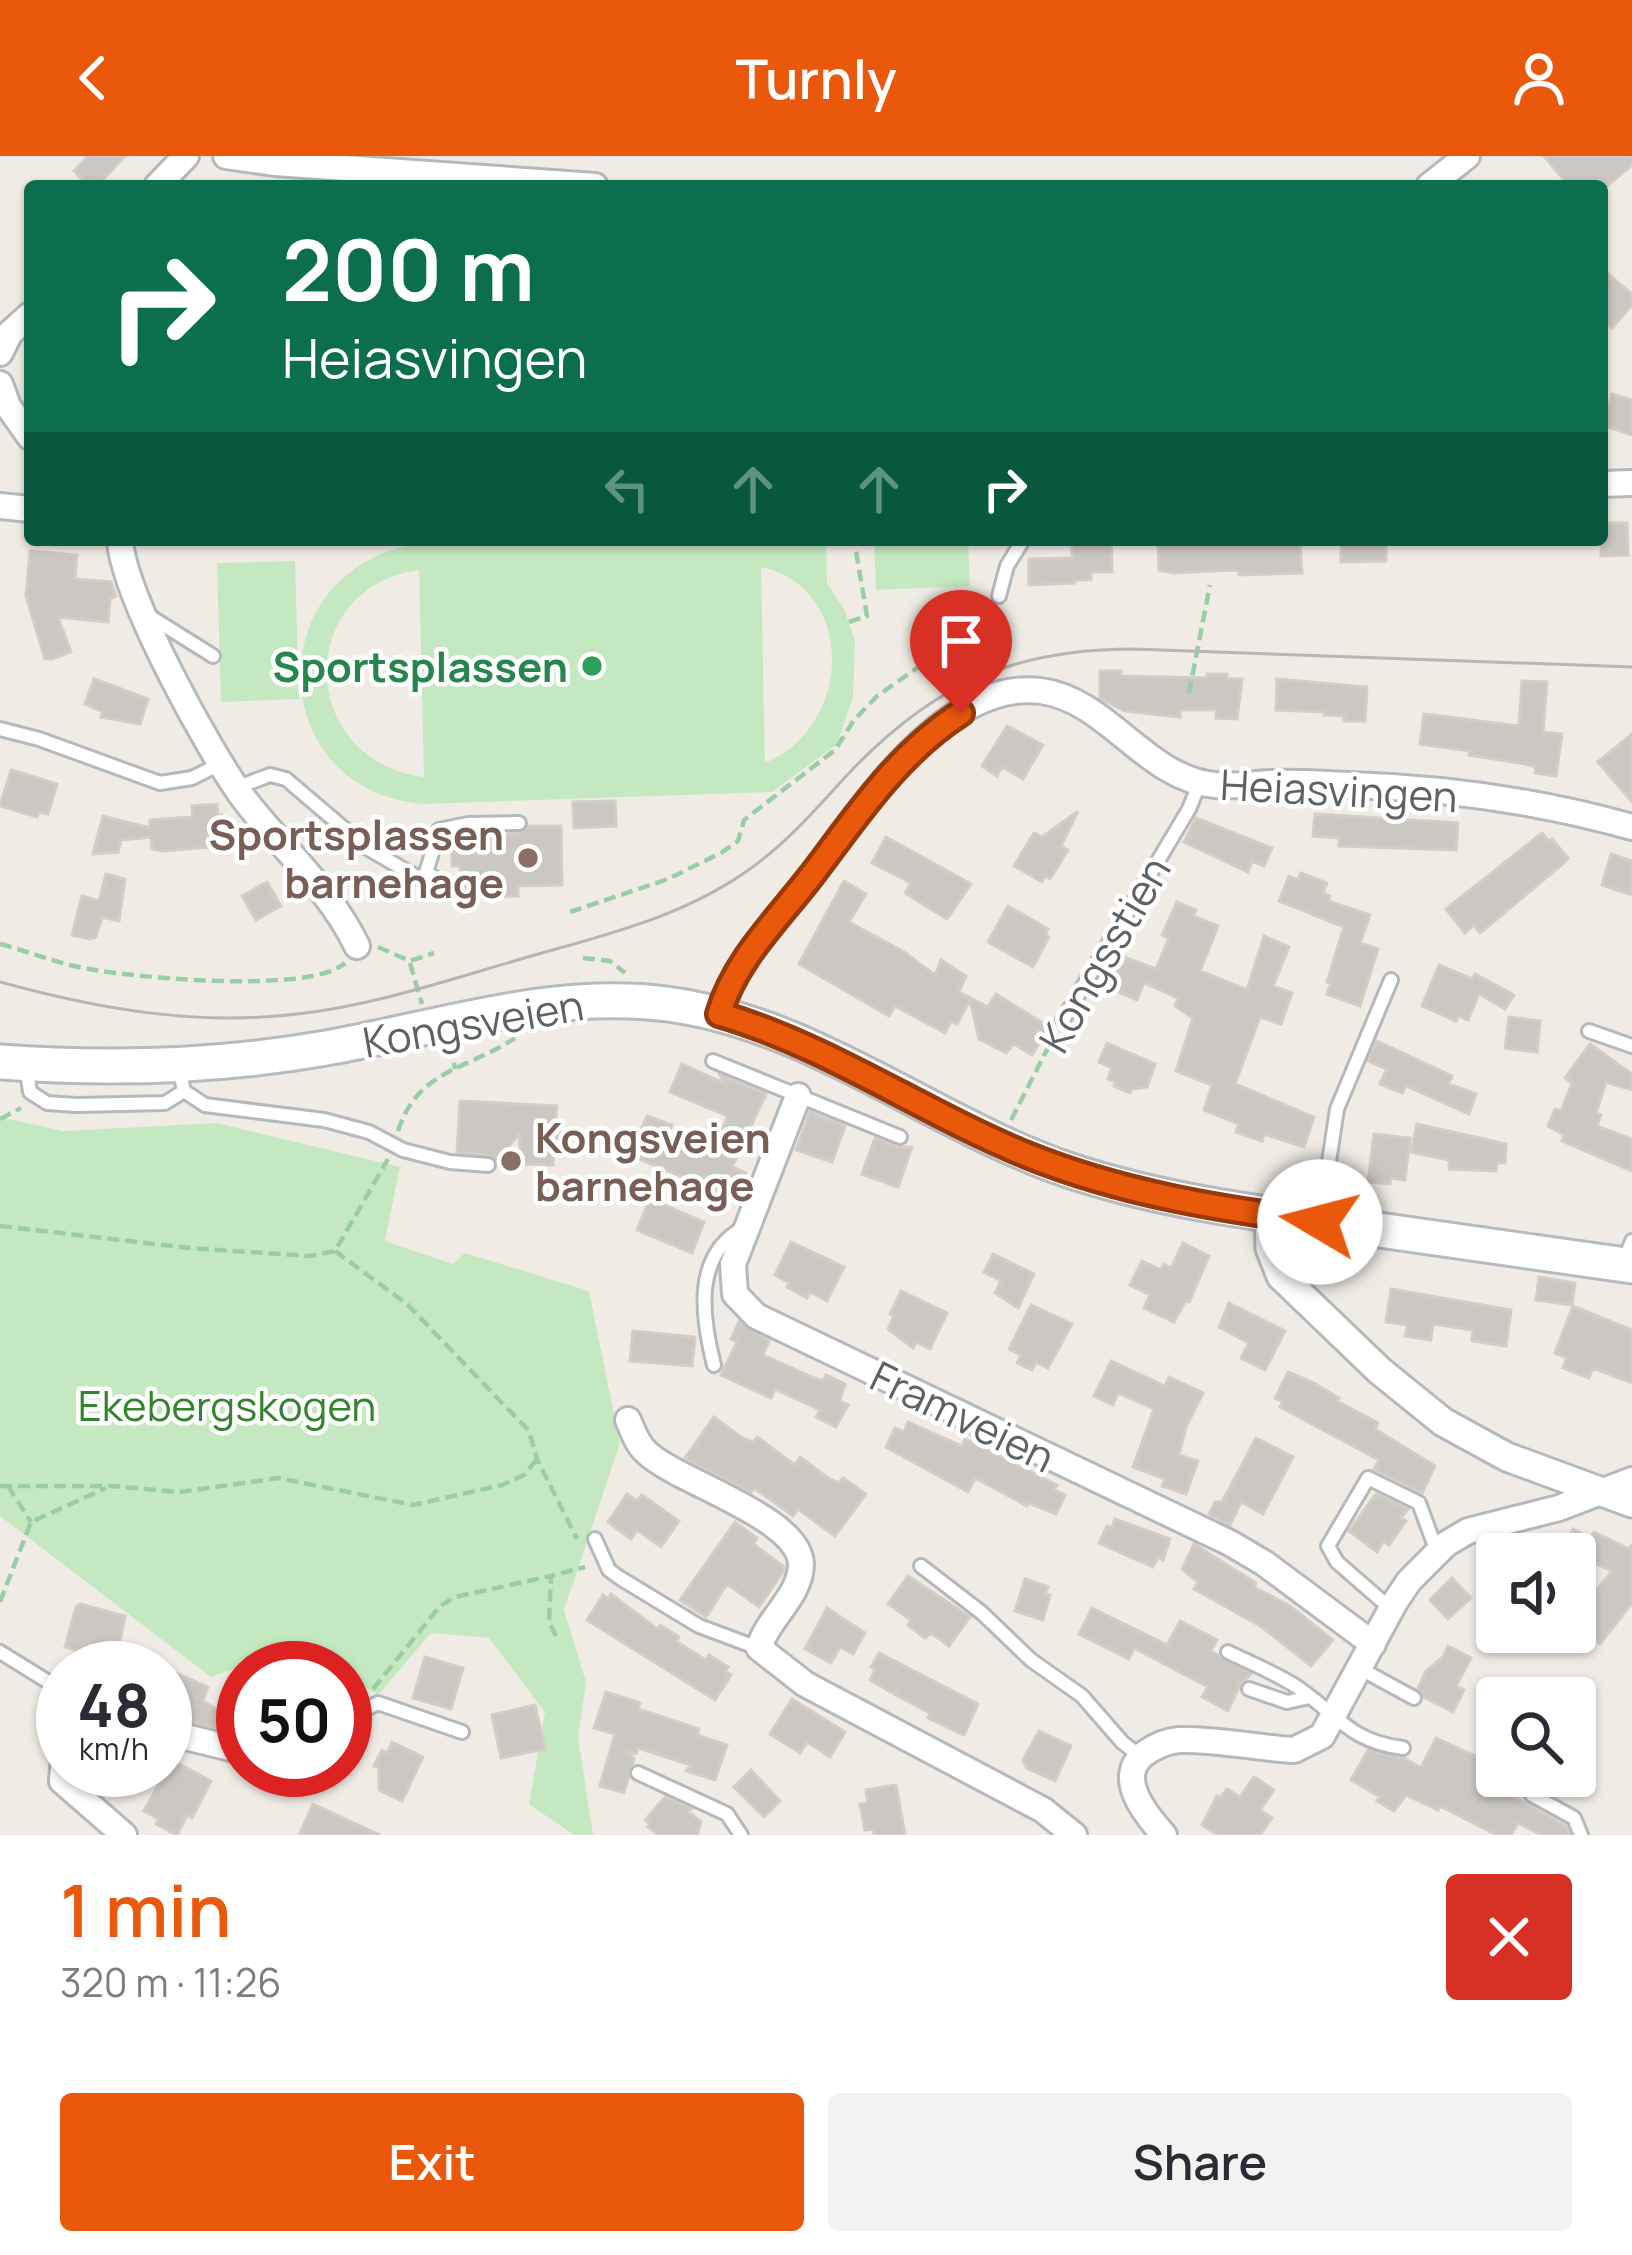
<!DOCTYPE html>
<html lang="en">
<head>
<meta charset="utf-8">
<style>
  :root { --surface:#fff; --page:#f2f2f3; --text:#2b2b33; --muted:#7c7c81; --accent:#ea580c }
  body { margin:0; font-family:Manrope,sans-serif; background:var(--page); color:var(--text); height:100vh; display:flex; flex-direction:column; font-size:45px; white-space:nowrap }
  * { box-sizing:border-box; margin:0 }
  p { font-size:39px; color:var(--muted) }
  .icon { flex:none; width:66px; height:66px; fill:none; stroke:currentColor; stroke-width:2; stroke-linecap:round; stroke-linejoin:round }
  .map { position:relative; height:1679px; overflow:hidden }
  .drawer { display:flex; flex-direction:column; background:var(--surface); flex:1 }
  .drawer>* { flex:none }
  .guide { position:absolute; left:24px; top:24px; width:1584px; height:366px; border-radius:12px; box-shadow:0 3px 9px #0004; background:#0b6e4f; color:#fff; overflow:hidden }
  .tools { position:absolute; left:1476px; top:1377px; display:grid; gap:24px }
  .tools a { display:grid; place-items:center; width:120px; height:120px; border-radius:12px; background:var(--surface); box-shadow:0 3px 9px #0004; font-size:60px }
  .speed { position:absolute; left:36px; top:1485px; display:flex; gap:24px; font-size:60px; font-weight:700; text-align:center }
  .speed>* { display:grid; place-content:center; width:156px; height:156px; border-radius:50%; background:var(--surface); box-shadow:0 3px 9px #0004; line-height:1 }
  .speed small { font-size:30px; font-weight:400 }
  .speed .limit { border:18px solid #d22; background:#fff; color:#111 }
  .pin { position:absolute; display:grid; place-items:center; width:102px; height:102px; color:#fff; margin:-123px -51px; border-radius:50% 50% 50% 0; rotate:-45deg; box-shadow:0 0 12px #0007 }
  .pin .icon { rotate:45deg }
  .me { position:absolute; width:132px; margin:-66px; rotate:278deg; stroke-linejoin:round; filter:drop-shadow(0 0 9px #0008) }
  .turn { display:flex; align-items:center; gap:42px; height:252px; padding:0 60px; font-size:54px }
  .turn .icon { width:156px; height:156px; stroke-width:2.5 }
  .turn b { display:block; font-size:84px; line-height:102px }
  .lanes { display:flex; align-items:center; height:114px; padding:0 60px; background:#0003; justify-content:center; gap:60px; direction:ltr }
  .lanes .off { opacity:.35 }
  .round { display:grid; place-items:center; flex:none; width:126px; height:126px; border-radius:12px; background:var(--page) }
  .head { display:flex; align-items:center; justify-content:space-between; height:204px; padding:0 60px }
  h1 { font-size:72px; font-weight:600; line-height:90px; color:var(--accent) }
  .action { display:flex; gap:24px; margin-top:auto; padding:24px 60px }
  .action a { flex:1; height:138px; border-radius:12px; background:var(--accent); color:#fff; font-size:48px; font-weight:600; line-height:138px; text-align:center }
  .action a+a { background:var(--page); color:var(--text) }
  header { display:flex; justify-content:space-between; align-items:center; height:156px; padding:0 60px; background:var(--accent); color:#fff; font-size:54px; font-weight:600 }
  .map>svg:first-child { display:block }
  .green { fill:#c4e9c0; fill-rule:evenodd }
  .building { fill:#cbc7c2; stroke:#d5cdc3; stroke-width:3 }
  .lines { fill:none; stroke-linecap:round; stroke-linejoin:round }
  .service-casing { stroke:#b5b9bc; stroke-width:18 }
  .minor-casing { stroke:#b5b9bc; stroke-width:30 }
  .tertiary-casing { stroke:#b5b9bc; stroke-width:33 }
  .secondary-casing { stroke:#b6bbc0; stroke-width:39 }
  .path { stroke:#9acda3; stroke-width:4.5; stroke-dasharray:12 6; stroke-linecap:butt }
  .service { stroke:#fff; stroke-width:12 }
  .minor { stroke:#fff; stroke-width:24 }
  .tertiary { stroke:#fff; stroke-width:27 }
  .secondary { stroke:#fff; stroke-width:33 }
  .tram { stroke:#b4b5b6; stroke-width:3 }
  .route-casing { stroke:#983908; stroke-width:30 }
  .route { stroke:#ea580c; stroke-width:21 }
  .leisure-dot { fill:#2e9e5b; stroke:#fff; stroke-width:4.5 }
  .education-dot { fill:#8d6e63; stroke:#fff; stroke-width:4.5 }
  .labels { text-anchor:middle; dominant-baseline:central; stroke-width:9; stroke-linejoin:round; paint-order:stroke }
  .leisure-label { font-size:42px; font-weight:bold; fill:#27864d; stroke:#fff; text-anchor:end }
  .street-label { font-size:42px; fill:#5c6266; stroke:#fff }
  .education-label { font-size:42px; font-weight:bold; fill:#785e54; stroke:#fff; text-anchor:end }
  .park-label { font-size:42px; fill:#34832f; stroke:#fff }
</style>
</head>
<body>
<header><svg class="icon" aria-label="back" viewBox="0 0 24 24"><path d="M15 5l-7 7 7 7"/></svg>Turnly<svg class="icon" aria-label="person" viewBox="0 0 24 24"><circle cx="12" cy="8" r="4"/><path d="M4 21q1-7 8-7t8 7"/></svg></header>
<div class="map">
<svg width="1632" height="1679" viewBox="0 0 1632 1679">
  <rect width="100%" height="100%" fill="#f0ece5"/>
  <!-- green -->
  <path class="green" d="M633 384H826L827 427 845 455 855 485 853 541 837 588 772 636 423 648C258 633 260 403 427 387ZM761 411C858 432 852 572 765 607ZM418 414H419L424 621C298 605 293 433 418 414Z
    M874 384H968L970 430 876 434Z
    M295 405 299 543 221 546 217 407Z
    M0 961 63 975 217 967 400 1011 385 1085 453 1108 465 1097 589 1135 620 1287 564 1454 586 1526 578 1581 593 1679H574L529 1648 545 1556 489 1482 431 1477 378 1539 345 1517V1512H338L303 1488 211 1521 0 1360Z"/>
  <!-- building -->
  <path class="building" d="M88 0H125L98 29 93 24 88 29 74 15Z
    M1544 0H1632V9L1607 30H1569Z
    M1602 113 1632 138V149L1612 172 1602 163Z
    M1612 238 1632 244V279L1602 269V249L1609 250Z
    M1602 367H1627L1628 399 1601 400Z
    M1111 384 1112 416H1091V424H1074L1075 427 1029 429V403L1072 402V385Z
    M1158 384H1300L1302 417 1239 419V415L1232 414 1174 417 1159 414Z
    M1341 384H1386V405L1341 406Z
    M30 395 77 399 75 423 111 426 116 440 110 443 108 466 58 461 71 496 52 503H45L26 440Z
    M1100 515H1121V520L1207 522V518H1227V523H1242L1237 563 1216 562V554H1180V561L1125 555 1100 542Z
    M94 523 148 543 140 568 101 561 103 556 85 548Z
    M1277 523 1367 531 1365 565H1344V560L1324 559V556L1276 554Z
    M1522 525 1547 526 1543 576 1562 578 1556 620 1535 617 1536 611 1525 608 1469 599 1470 595 1420 588 1424 558 1519 570Z
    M1007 570 1043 589 1023 623 1002 611 997 620 982 610Z
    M1632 578V646L1598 606Z
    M11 614 57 628 48 658 39 656 37 661 0 650Z
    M615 645 616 670 574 672 573 646Z
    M217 648 218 659H222L221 690 163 695 152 693 151 681 121 684 118 696 93 698 103 660 150 672V664L193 661 192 650Z
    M1078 655 1061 690 1068 694 1050 723 1045 720 1042 726 1014 710 1034 677 1042 681Z
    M1315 658 1458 667 1456 694 1339 690V682L1313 680Z
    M1196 662 1272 692 1264 710 1252 705 1248 716 1184 686Z
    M529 670H561L562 729 518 730V740L466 741 460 710H452V682L520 677Z
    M1542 677 1549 685 1552 683 1568 702 1565 706 1480 777 1474 769 1465 777 1446 753Z
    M886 681 971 728 947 763 905 737 911 727 872 707Z
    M1611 698 1632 705V739L1602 729Z
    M1301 717 1327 727 1323 737 1330 740 1328 745 1370 759 1360 787 1378 793 1360 850 1327 838 1331 827 1327 826 1344 771 1279 745 1289 720 1298 724Z
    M106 718 125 723 119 765 102 761 96 781 90 783 72 779 82 740 99 745Z
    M844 725 866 738 849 766 904 796 935 819 941 804 966 820 959 836 988 851 996 838 1049 871 1032 899 1014 888 1006 897 979 883 970 844 957 868 951 865 945 877 895 850 889 860 799 808Z
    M267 726 281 750 256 764 242 740Z
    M1177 746 1196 754 1193 760 1218 770 1200 815 1247 834 1264 780 1289 791 1273 830 1292 837 1281 868 1260 861 1235 928 1314 961 1304 991 1264 978 1262 985 1236 976 1239 968 1204 954 1212 929 1176 915 1193 862 1175 850 1178 842 1144 827 1137 844 1107 831 1121 800 1156 813 1169 782 1162 779Z
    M1008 750 1048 773 1045 778 1049 781 1033 811 988 786Z
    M1439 809 1472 823 1475 818 1514 839 1505 853 1479 838 1468 864 1459 860 1456 865 1422 850Z
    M1509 861 1540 865 1537 896 1505 892Z
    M1377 885 1452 920 1449 928 1476 938 1469 958 1406 930 1402 937 1380 928 1387 913 1368 905Z
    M1107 887 1155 908 1147 931 1132 933 1130 937 1114 930 1116 926 1108 923 1112 912 1099 906Z
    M1590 888 1632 918V934L1606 926 1596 957 1601 959 1597 970 1632 983V1015L1562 985 1564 979 1548 970 1555 953 1561 955 1572 927 1565 922Z
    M682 908 724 927 720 919 766 938 732 1011 746 1017 735 1043 630 999 647 960 672 969 669 976 713 995 728 960 670 936Z
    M460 945 557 950 555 971 560 972V989L554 988 553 1009 521 1008 519 978 497 1005 489 999 457 996Z
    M810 956 845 970 832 1006 796 994Z
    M1417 968 1506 988 1505 1007H1497L1496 1015 1449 1013V1004L1411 996Z
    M1374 978 1410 982 1405 1024 1391 1022 1390 1028 1368 1026Z
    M875 982 897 991H912L898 1031 862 1018Z
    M650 1043 704 1066 692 1097 637 1074Z
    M791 1086 844 1111 827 1145 810 1136 807 1142 787 1131 790 1127 775 1119Z
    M1183 1087 1209 1100 1189 1146 1186 1144 1174 1166 1144 1152 1150 1139 1130 1129 1142 1105 1161 1114 1164 1108 1171 1112Z
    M993 1098 1034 1118 1018 1152 995 1137 1001 1125 984 1116Z
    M1539 1121 1575 1127 1572 1149 1536 1144Z
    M1391 1133 1511 1154 1506 1190 1472 1185 1473 1174 1433 1168 1431 1184 1405 1180 1408 1169 1386 1166Z
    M901 1135 947 1157 930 1193 916 1186 913 1192 888 1173 894 1160 890 1158Z
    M1229 1147 1285 1175 1265 1214 1241 1202 1249 1187 1219 1171Z
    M1031 1149 1072 1168 1048 1212 1036 1206 1032 1214 1017 1207 1021 1199 1009 1193Z
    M1573 1150 1632 1174V1227L1593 1212 1589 1222 1563 1212 1567 1202 1555 1197Z
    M739 1166 769 1185 763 1199 814 1222 823 1225 826 1219 845 1228 840 1245 848 1249 836 1271 816 1261 820 1254 775 1233 771 1242 721 1219 737 1186 731 1183Z
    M633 1175 695 1181 692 1210 630 1205Z
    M1111 1205 1165 1230 1169 1221 1203 1237 1186 1271 1179 1299 1198 1305 1186 1338 1162 1330 1165 1323 1133 1311 1154 1253 1118 1237 1113 1249 1094 1240Z
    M1288 1216 1314 1227 1339 1242 1337 1245 1378 1267 1375 1273 1435 1310 1422 1337 1374 1313 1379 1304 1280 1251 1283 1246 1275 1242Z
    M714 1261 742 1282 753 1286 757 1281 795 1309 800 1301 828 1322 839 1327 843 1322 866 1338 835 1380 798 1353 793 1360 754 1332 751 1336 685 1302Z
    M908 1266 962 1290 965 1283 1057 1329 1054 1334 1065 1339 1056 1358 1029 1347 1027 1350 975 1322 968 1336 886 1291 895 1272 904 1276Z
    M1256 1282 1293 1301 1263 1358 1241 1346 1230 1369 1209 1358 1215 1346H1222Z
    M627 1338 637 1345 642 1339 679 1365 661 1391 637 1374 631 1383 608 1366Z
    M1376 1338 1408 1353 1401 1362 1406 1365 1389 1389 1384 1385 1377 1396 1349 1375Z
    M1115 1363 1170 1383 1163 1404 1158 1401 1153 1411 1099 1387 1107 1370 1112 1372Z
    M735 1366 757 1382 753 1388 784 1411 783 1416 759 1451 727 1428 706 1461 680 1444Z
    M1573 1373 1591 1382 1594 1376 1629 1393 1632 1389V1447L1600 1488 1575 1469V1461L1612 1415 1564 1393Z
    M1194 1388 1256 1427 1254 1431 1290 1450 1333 1484 1311 1510 1262 1471 1194 1433 1198 1426 1182 1413Z
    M908 1420 970 1461 949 1490 931 1477 925 1482 908 1469 911 1464 888 1448Z
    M1452 1422 1471 1442 1448 1463 1430 1444Z
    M1025 1423 1048 1431 1045 1438 1050 1439 1043 1464 1015 1455Z
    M611 1438 657 1473 660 1469 679 1481 676 1485 706 1504 709 1499 728 1511 725 1515 731 1519 715 1544 587 1464 603 1439 608 1443Z
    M80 1448 125 1460 116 1505 103 1501 101 1509 77 1502 79 1495 65 1491 76 1451Z
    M827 1452 865 1477 853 1498 840 1491 831 1507 805 1493Z
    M1092 1452 1167 1489 1180 1465 1217 1484 1211 1495 1251 1518 1240 1529 1228 1555 1202 1541 1208 1531 1134 1492 1129 1503 1079 1478Z
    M1448 1490 1471 1502 1456 1530 1464 1534 1453 1556 1424 1541 1418 1532 1426 1515 1443 1501Z
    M879 1497 978 1548 964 1579 928 1562 930 1557 894 1538 896 1534 891 1536 870 1524 875 1514 871 1511Z
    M425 1501 463 1512 451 1553 413 1542Z
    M165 1512 208 1531 203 1545 226 1559 224 1573 165 1560Z
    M606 1536 640 1547 638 1553 699 1573 697 1579 727 1589 715 1624 686 1615 691 1609 638 1592 636 1598 626 1595 634 1603 624 1637 600 1630 615 1578 594 1572Z
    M792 1543 845 1576 830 1601 807 1586 800 1597 770 1578Z
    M535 1549 545 1593 501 1602 492 1559Z
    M1039 1575 1071 1590 1055 1625 1027 1612 1023 1604Z
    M1436 1582 1497 1610V1620H1523L1512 1640 1566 1670 1570 1679H1542L1518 1667 1511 1679H1497L1440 1650 1438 1654 1406 1639 1394 1655 1377 1645 1380 1641 1351 1624 1368 1594 1404 1602 1421 1612Z
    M392 1586 423 1601 402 1645 379 1634V1612L374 1610 382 1594 387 1597Z
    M172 1604 211 1625 192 1662 187 1659 177 1679 156 1668 159 1663 144 1655Z
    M751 1614 780 1645 764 1661 734 1631Z
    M1254 1621 1274 1634 1260 1654 1272 1662 1260 1679H1218L1202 1669 1217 1640 1220 1642 1227 1633 1240 1641Z
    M896 1629 905 1679H874L873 1673 865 1674 860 1648 868 1647 866 1634Z
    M665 1641 691 1653 688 1655 701 1666 697 1679H658L648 1671 650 1668 645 1664Z
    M313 1648 380 1679H299Z"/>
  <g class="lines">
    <defs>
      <path id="service" d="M999 440 1007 410 1023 384
        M146 458 213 500
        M0 573 39 583 160 627 192 622 220 608
        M238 631 270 619 286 623 367 692 417 721 425 720 439 674 468 668 519 667
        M427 717 457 736
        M1063 864 1189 653 1200 626
        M1589 875 1632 890
        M713 905 900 981
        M26 909 30 936 47 947 77 949 165 947 184 935
        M179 913 184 935 205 949 324 964 369 976 403 994 450 1006 488 1009
        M1320 1065 1337 953 1391 824
        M1623 1108 1632 1085
        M714 1209C702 1162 692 1098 745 1071
        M595 1383 609 1414 620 1422 699 1470 758 1492
        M921 1410 982 1457 1031 1504 1082 1540 1122 1586 1141 1601
        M1391 1453 1337 1406 1328 1390 1368 1322 1419 1347 1437 1396
        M0 1496 63 1535
        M1228 1496C1250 1507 1276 1517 1297 1531 1337 1558 1350 1586 1403 1592
        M1359 1512 1414 1542
        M1249 1533 1287 1546 1310 1541
        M353 1560 378 1547 462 1576
        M638 1617 727 1658 741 1679
        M1532 1639 1574 1662 1581 1679"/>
      <path id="minor" d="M226 0 275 7 595 30
        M157 30 186 0
        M1429 30 1467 0
        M0 197 10 177 30 159
        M0 228 8 250 30 281
        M1602 328 1632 327
        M0 350 30 353
        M120 384C123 439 209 596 244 643 282 692 330 734 357 790
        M719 858C735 805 776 766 809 723 860 657 943 522 1041 535 1108 544 1146 623 1215 629 1234 631 1252 628 1270 627 1297 626 1325 628 1352 629 1444 632 1543 646 1632 671
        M798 940 733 1108 735 1138 756 1160 1230 1387 1264 1407 1373 1488
        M628 1264C633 1275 637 1288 646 1296 678 1327 801 1361 801 1409 800 1441 767 1463 759 1492L805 1528 1043 1654 1074 1679
        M345 1564 353 1560
        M165 1576 243 1595
        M63 1612 62 1625 124 1679
        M1164 1679C1145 1658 1115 1621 1144 1598 1155 1590 1166 1585 1179 1584 1218 1583 1256 1592 1294 1594L1322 1580 1395 1446 1409 1425 1446 1388 1468 1375 1559 1352 1632 1324"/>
      <path id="tertiary" d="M1269 1059 1270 1092 1281 1120 1380 1215 1443 1266 1507 1301 1632 1347"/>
      <path id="secondary" d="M0 906C110 914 218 911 326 892 439 872 551 833 667 848 813 867 931 967 1068 1014 1158 1044 1250 1056 1344 1069 1440 1083 1536 1097 1632 1110"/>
    </defs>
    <!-- service casing -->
    <use href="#service" class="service-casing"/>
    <!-- minor casing -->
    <use href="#minor" class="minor-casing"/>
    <!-- tertiary casing -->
    <use href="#tertiary" class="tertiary-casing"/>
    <!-- secondary casing -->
    <use href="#secondary" class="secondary-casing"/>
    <!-- path -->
    <path class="path" d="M849 466 867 460 854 384
      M1189 537 1210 429
      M570 756 668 723 721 697 738 685 744 664 835 594 854 564 877 540 960 482 983 474 988 453
      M0 788C30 796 59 808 89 813 138 822 311 838 345 807
      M378 791 410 805 434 797
      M583 802 610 805 625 817
      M410 807 422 848
      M451 889 455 913
      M0 963 21 952
      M1011 964 1055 878
      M398 975C418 913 467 914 515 882
      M0 1070 189 1092 310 1100 335 1095 388 1003
      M335 1095 407 1148 529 1275 537 1303 577 1383
      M0 1330H111L180 1336 278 1322 413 1349 502 1329 524 1319 537 1303
      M8 1330 31 1366
      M0 1446 31 1366 106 1332
      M556 1480 549 1466 551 1420 585 1411
      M373 1533 440 1450 455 1441 551 1420"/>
    <!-- service -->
    <use href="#service" class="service"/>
    <!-- minor -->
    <use href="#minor" class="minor"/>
    <!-- tertiary -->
    <use href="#tertiary" class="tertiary"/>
    <!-- secondary -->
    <use href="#secondary" class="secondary"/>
    <!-- tram -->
    <path class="tram" d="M0 826C98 853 195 870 297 858 378 849 457 821 535 799 612 777 688 759 754 710 791 683 820 648 851 615 934 528 1013 493 1134 493L1632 511"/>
  </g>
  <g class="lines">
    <defs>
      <path id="route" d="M961 557C896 599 857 660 811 720 777 764 735 804 719 858 829 890 922 956 1027 999 1121 1037 1220 1053 1320 1066"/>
    </defs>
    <!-- route casing -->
    <use href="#route" class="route-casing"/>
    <!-- route -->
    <use href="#route" class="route"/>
  </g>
  <!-- markers -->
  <circle class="leisure-dot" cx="592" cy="510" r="12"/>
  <g class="education-dot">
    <circle cx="528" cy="702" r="12"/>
    <circle cx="511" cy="1005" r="12"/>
  </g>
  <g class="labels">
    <!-- leisure labels -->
    <g class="leisure-label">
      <text x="568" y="510">Sportsplassen</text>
    </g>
    <!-- street labels -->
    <g class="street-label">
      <text transform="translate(1339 634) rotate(3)">Heiasvingen</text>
      <text transform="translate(1104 798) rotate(-60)">Kongsstien</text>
      <text transform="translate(473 867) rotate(-10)">Kongsveien</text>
      <text transform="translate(963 1260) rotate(26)">Framveien</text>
    </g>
    <!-- education labels -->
    <g class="education-label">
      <text x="504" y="678">Sportsplassen<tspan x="504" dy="48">barnehage</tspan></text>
      <text x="535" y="981" text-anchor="start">Kongsveien<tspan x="535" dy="48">barnehage</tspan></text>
    </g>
    <!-- park labels -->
    <g class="park-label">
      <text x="227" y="1249">Ekebergskogen</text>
    </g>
  </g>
</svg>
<div class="tools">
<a><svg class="icon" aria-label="sound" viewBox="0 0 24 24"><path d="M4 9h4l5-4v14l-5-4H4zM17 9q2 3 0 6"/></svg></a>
<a><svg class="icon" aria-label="search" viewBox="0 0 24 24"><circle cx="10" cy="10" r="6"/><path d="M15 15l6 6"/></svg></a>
</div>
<div class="speed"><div>48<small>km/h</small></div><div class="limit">50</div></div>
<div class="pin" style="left:961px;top:557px;background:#d93025"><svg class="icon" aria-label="arrive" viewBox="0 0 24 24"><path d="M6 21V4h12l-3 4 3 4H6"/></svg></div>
<svg class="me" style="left:1320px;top:1066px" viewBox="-20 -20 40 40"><circle r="19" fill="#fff"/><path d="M0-13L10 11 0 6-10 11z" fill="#ea580c"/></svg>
<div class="guide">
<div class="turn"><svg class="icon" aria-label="right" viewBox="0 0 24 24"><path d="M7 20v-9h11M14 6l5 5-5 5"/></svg><div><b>200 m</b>Heiasvingen</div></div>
<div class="lanes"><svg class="icon off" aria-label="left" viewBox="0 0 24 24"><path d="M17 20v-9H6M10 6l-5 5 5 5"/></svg><svg class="icon off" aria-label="ahead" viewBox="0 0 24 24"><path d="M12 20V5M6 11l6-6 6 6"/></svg><svg class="icon off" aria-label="ahead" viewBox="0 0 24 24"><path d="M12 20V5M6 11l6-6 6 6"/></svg><svg class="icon" aria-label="right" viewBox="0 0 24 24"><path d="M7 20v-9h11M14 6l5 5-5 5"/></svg></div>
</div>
</div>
<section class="drawer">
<div class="head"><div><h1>1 min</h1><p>320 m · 11:26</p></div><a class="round" style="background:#d93025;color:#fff"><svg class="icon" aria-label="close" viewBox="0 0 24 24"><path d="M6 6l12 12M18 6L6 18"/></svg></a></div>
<div class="action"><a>Exit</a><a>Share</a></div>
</section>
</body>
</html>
